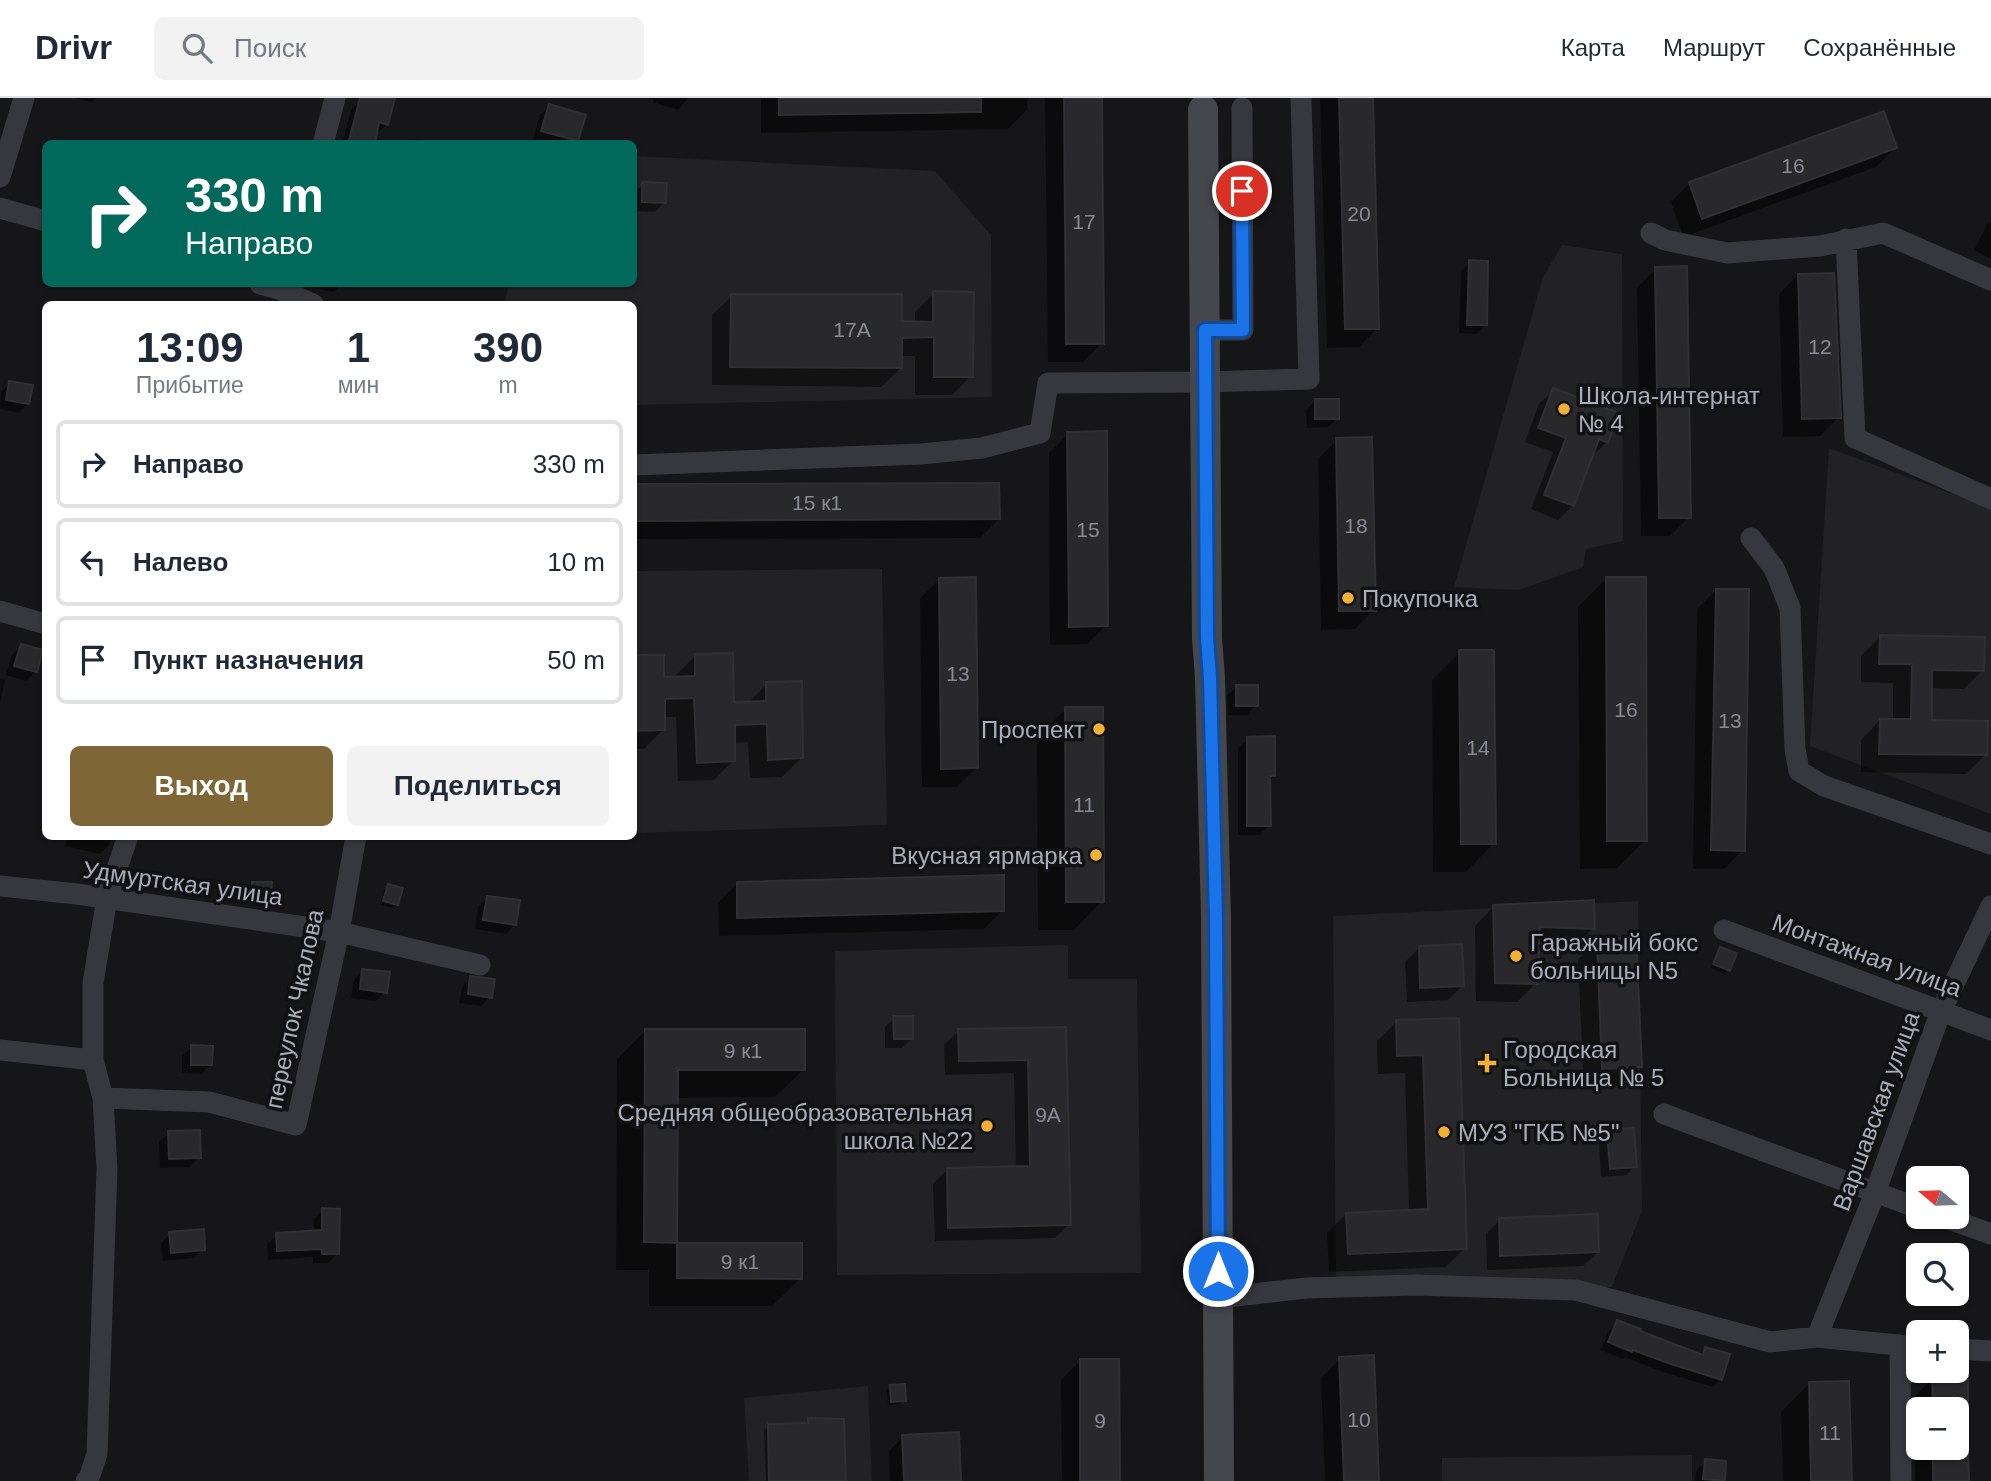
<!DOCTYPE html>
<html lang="ru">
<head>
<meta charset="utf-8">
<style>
  :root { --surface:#fff; --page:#f2f2f3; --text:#1f2937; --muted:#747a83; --line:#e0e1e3; --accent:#7e6636 }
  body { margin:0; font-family:Helvetica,sans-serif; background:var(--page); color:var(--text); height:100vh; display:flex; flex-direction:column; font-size:26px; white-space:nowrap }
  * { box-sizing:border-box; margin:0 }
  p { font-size:23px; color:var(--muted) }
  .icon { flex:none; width:38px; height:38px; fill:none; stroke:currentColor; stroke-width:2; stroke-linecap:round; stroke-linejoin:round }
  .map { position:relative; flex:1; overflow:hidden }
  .sheet { position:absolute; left:42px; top:203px; width:595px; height:539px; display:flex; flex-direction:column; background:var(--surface); border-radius:10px; box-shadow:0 2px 5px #0004 }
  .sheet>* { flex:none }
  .hud { position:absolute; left:42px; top:42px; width:595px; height:147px; border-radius:10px; box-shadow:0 2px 5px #0004; background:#00695c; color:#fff; overflow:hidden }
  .needle { width:46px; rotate:289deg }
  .controls { position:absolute; left:1906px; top:1068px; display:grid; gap:14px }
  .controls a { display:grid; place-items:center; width:63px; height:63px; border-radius:10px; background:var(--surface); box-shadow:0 2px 5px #0004; font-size:35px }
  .pin { position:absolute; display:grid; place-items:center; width:60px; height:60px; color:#fff; margin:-30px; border:4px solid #fff; border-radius:50%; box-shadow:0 2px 7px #0007 }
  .me { position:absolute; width:77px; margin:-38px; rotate:0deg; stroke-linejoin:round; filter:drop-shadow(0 0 5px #0008) }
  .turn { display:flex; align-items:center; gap:24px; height:147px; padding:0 28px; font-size:32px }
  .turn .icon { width:91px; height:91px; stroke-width:2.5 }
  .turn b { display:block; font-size:49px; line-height:60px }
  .eta { display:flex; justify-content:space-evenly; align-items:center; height:119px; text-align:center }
  .eta b { font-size:42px; font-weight:700; line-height:49px }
  .action { display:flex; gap:14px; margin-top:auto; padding:14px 28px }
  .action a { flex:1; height:80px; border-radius:10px; background:var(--accent); color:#fff; font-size:28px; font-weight:700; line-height:80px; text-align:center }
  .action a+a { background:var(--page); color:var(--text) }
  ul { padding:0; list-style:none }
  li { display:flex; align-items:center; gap:21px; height:88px; margin:0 14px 10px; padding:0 14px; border:4px solid var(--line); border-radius:10px }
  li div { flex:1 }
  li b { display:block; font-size:26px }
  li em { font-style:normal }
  header { display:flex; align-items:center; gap:42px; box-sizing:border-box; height:98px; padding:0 35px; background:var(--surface); border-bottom:2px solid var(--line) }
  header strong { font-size:33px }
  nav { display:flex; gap:38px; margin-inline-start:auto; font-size:24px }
  .search { width:490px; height:63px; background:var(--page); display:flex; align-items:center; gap:18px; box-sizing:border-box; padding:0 24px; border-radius:10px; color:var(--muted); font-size:26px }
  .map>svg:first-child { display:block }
  .built { fill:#222225 }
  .shadow { fill:#0007; fill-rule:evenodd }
  .building { fill:#29292c; stroke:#303034; stroke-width:2 }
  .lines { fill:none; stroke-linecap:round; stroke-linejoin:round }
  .street { stroke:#37383d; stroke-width:21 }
  .secondary { stroke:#45474d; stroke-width:30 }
  .route-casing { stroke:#114b97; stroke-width:18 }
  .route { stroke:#1a73e8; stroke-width:12 }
  .poi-dot { fill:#f2b134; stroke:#111113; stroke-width:2.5 }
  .labels { text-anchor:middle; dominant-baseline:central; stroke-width:7; stroke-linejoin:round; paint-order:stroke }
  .number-label { font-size:21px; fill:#888b94 }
  .poi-label { font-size:24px; fill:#a8adb8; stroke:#111113; text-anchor:start }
  .street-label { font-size:24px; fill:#a8adb8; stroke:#111113 }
</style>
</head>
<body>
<header>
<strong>Drivr</strong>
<div class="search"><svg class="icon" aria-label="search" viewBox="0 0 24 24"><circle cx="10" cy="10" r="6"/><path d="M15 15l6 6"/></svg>Поиск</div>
<nav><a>Карта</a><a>Маршрут</a><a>Сохранённые</a></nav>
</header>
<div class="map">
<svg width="1991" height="1383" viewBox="0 0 1991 1383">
  <rect width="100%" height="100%" fill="#161618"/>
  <!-- built -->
  <path class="built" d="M634 58 935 73 991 137 992 299 634 307V206H504L509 186H634Z
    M1562 147 1622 156 1623 443 1586 451 1583 469 1519 492 1454 489 1543 179Z
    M1829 350 1991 410V716L1810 648Z
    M882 471 887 727 634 735V473Z
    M1638 803 1642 1113 1612 1189 1336 1198 1333 818Z
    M1068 847V881H1137L1141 1175 837 1177 835 853Z
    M868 1288 872 1383H749L744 1300Z
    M1692 1357V1383H1442V1360Z"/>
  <!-- shadow -->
  <path class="shadow" d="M73 0H96L92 4Z
    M364 0H393L387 26 377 35H375L374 46H338L344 40 351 12Z
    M650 0H688L678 12 653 4V1Z
    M761 0H1027V12L1008 31 761 35Z
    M1045 0H1100L1102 245 1083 264H1048Z
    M1320 0H1371L1378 230 1359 249 1327 250Z
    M550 8 577 42 574 46H547L533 42 540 17Z
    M416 41 440 44 439 46H411Z
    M1895 50 1876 69 1683 139 1671 104 1690 85Z
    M643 86 664 104 655 114 634 113V95Z
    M1991 123V161L1974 152 1987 127Z
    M1470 164 1485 227 1476 236 1459 235 1461 173Z
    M1656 171 1689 419 1670 438H1641L1637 190Z
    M1798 177 1839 319 1820 338 1783 339 1779 196Z
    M310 186H342L334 194 309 189Z
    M934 195 971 278 952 297H915V258H901V270L881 289 712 287V217L732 198 900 225H915V214Z
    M10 285 28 306 18 315 0 311 1 294Z
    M1554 292 1607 344 1592 358 1573 407 1558 422 1531 411 1553 354 1525 344 1539 306Z
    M1315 303 1338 320 1328 329 1307 330 1306 312Z
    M1068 336 1106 527 1087 546 1050 547 1049 355Z
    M1337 342 1374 512 1355 531 1321 532 1318 361Z
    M997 387 999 421 980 440 634 441V388Z
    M940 481 976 670 957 689H922L920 500Z
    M1606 481 1646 742 1617 770 1580 771 1578 509Z
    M1716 492 1743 752 1724 771H1693L1697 511Z
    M1880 539 1983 572 1964 591 1930 590V624L1985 657 1966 676 1861 674V642L1880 622 1893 623V585L1861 584V558Z
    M22 548 35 574 26 583 6 577 12 557Z
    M1460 554 1494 745 1466 774H1433L1432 582Z
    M695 558 732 606H747L767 586 802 659 782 679 750 680 748 644 733 645V663L714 682 678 683 676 619H663V632L644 651H634V559H662V581L676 580V577Z
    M0 580 5 582 0 605Z
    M1236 589 1256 607 1247 617H1228L1227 598Z
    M1066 611 1102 803 1074 832H1038L1037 639Z
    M1248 641 1274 677 1268 683 1269 727 1260 737H1238V650Z
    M68 738H111L109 747 100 756 65 748Z
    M253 785 270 800 266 804H249V789Z
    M737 786 1003 812 984 831 719 838 718 805Z
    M389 788 397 806 393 810 380 807 384 792Z
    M487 800 515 827 506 836 475 831 478 809Z
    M1494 808 1593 830 1574 849 1537 848 1536 885 1517 904 1476 903 1475 828Z
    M1597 843 1640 968 1621 988 1584 989 1578 862Z
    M1419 850 1462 888 1448 902 1407 904 1405 864Z
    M1721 851 1728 872 1724 876 1711 870 1717 855Z
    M363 872 385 894 376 903 351 900 354 882Z
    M471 880 490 899 481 908 459 905 462 889Z
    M894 920 911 941 902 950H885V929Z
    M1458 921 1465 1150 1446 1169 1329 1174 1327 1135 1346 1116 1409 1113 1405 975 1378 976 1377 943 1396 924Z
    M1064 931 1069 1126 1055 1140 935 1143 933 1086 947 1072 1016 1071 1014 975 945 977 944 947 959 933Z
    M646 932 804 971 775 999 676 1000 675 1146 801 1147V1180L772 1208H649V1172H616L617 961Z
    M192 949 210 967 201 976 182 975V958Z
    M1608 1034 1635 1068 1626 1077 1601 1079 1599 1043Z
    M169 1035 199 1059 190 1069 160 1070 159 1044Z
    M323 1112 337 1156 328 1165H313V1159L268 1162 267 1146 277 1137 314 1134V1121Z
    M1500 1122 1598 1154 1583 1168 1487 1172 1486 1136Z
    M170 1136 203 1151 194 1160 163 1163 161 1145Z
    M1617 1224 1638 1234 1699 1258 1706 1251 1721 1281 1713 1289 1663 1274 1624 1259 1623 1261 1601 1252 1609 1232Z
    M1340 1261 1377 1383H1325L1321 1280Z
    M1080 1263 1118 1383H1062L1061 1282Z
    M1966 1279 1967 1383H1915L1914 1299 1933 1280ZM1918 1311H1956V1349H1918Z
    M1809 1286 1850 1383H1783L1781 1314Z
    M891 1289 904 1302 900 1306 888 1307 887 1293Z
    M809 1322 844 1383H766L764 1332 769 1328 804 1327Z
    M903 1339 959 1383H890L889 1353Z
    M1706 1363 1723 1382 1722 1383H1695L1697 1372Z"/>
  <!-- building -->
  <path class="building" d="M360 0H395L388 27 379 24 375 46H348Z
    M779 0H981V14L779 17Z
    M1064 0H1102L1104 246H1066Z
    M1339 0H1373L1379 231H1345Z
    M549 6 586 17 578 43 541 33Z
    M1884 13 1897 50 1702 121 1689 84Z
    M642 84 667 85 666 105 642 104Z
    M1469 162 1488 163 1487 227H1467Z
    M1687 168 1691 420H1659L1655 169Z
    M1834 175 1841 320 1802 321 1798 176Z
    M933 193 974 194 973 279H934V239L902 240V270L730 269 731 196H902V223L933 224Z
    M9 283 33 287 29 306 6 302Z
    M1553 290 1619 315 1608 345 1599 341 1574 408 1544 397 1566 340 1538 330Z
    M1315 301H1339V321H1315Z
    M1107 333 1108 528 1069 529 1067 334Z
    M1372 339 1376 513H1339L1336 340Z
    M999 385 1000 421 634 423V386Z
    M976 479 978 670 941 671 939 480Z
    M1606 479H1646L1647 743H1607Z
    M1716 491H1749L1745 753 1711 752Z
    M1880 537 1985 539 1984 573 1932 572V622L1988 623 1987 657 1879 656 1880 621H1911L1912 566H1879Z
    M21 546 43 552 37 574 14 568Z
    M1459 552H1494L1496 746H1461Z
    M733 555 734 604 766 603V584L802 583 803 660 768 662 767 626 735 627V663L697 665 694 600 665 601V632L634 633V557H664V579L695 578V556Z
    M1236 587H1258V608H1236Z
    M1065 609H1103L1104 804H1066Z
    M1275 638V678H1270L1271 728H1247V639Z
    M1004 777V813L737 820V784Z
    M252 784H272L271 800H252Z
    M388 786 403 790 398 807 383 803Z
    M487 798 520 802 516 827 483 822Z
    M1594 802 1595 831 1540 829 1538 886 1495 885 1493 807Z
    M1636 839 1642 969 1602 971 1597 841Z
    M1462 846 1464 888 1420 890 1419 848Z
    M1720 849 1737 855 1730 873 1713 866Z
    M362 871 390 874 387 895 360 891Z
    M470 878 495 881 492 900 468 896Z
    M893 918H913V941H894Z
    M1459 920 1467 1151 1348 1156 1346 1115 1428 1111 1423 957 1397 958 1396 922Z
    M1066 929 1071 1127 948 1130 947 1070 1030 1068 1028 962 959 963 958 931Z
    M645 931H805V972H678L677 1145 644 1144Z
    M191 947 213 948 212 967H191Z
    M1634 1030 1637 1069 1610 1071 1607 1032Z
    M200 1032 201 1060 169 1061 168 1033Z
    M322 1110 340 1111 339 1156H322V1151L277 1153 276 1135 322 1132Z
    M1598 1116 1599 1154 1500 1158 1499 1120Z
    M204 1131 205 1152 171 1155 169 1134Z
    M677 1145H802V1181L677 1180Z
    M1617 1222 1641 1231 1640 1233 1703 1257 1705 1249 1730 1256 1722 1282 1671 1266 1633 1252 1632 1254 1608 1244Z
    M1374 1257 1379 1383H1344L1339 1259Z
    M1080 1261H1119L1120 1383H1080Z
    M1932 1278H1968V1311H1933Z
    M1849 1283 1852 1383H1811L1809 1284Z
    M905 1286 906 1303 891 1304 890 1287Z
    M808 1320 844 1321 846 1383H769L768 1326 808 1325Z
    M959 1334 961 1383H904L902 1337Z
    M1933 1349H1968L1969 1383H1933Z
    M1705 1361 1726 1363 1725 1383 1703 1381Z"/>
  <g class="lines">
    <!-- street -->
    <path class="street" d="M323 46 335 0
      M0 79 24 0
      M0 110 46 123
      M1651 135 1665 142 1727 155 1820 148 1883 135 1991 182
      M1846 141 1855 340 1991 401
      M260 186 281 192 313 206
      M1205 232H1243L1242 10
      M634 367 921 356 982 350 1040 335 1048 285 1205 284 1309 281 1301 0
      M1751 440 1774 470 1790 510 1795 651 1799 673 1824 688 1991 746
      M0 513 46 526
      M0 788 77 796 339 834 480 867
      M1724 832 1991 932
      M0 952 93 962
      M103 1000 209 1004 296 1027 339 834 356 738
      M1664 1016 1918 1110
      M1941 1118 1991 1136
      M1218 1200 1306 1190 1416 1187 1576 1192 1770 1244 1817 1239 1918 1249
      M1817 1239 1875 1095 1941 913 1991 808
      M1900 1247 1901 1383
      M1956 1251 1991 1253
      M86 1383 89 1380 97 1356 107 1071 103 1000 93 962V885L107 800 128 738"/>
    <!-- secondary -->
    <path class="secondary" d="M1203 12 1207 540 1210 580 1216 820 1219 1383"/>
  </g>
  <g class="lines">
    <defs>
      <path id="route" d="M1218 1173 1216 820 1210 580 1207 540 1205 232H1243L1242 93"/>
    </defs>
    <!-- route casing -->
    <use href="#route" class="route-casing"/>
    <!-- route -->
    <use href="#route" class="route"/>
  </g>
  <!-- markers -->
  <g class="poi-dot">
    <circle cx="1564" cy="311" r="7"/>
    <circle cx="1348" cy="500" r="7"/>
    <circle cx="1099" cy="631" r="7"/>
    <circle cx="1096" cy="757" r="7"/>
    <circle cx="1516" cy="858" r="7"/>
    <path d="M1483.5 954.5h7v7h7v7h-7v7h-7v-7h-7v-7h7z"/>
    <circle cx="987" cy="1028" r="7"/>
    <circle cx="1444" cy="1034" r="7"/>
  </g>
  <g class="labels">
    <!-- number labels -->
    <g class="number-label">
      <text x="1793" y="67">16</text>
      <text x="1359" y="115">20</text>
      <text x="1084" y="123">17</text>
      <text x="852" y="231">17А</text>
      <text x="1820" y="248">12</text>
      <text x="817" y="404">15 к1</text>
      <text x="1356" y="427">18</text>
      <text x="1088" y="431">15</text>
      <text x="958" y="575">13</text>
      <text x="1626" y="611">16</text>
      <text x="1730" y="622">13</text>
      <text x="1478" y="649">14</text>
      <text x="1084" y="706">11</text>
      <text x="743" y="952">9 к1</text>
      <text x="1048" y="1016">9А</text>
      <text x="740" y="1163">9 к1</text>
      <text x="1359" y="1321">10</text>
      <text x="1100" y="1322">9</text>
      <text x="1830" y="1334">11</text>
    </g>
    <!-- poi labels -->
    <g class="poi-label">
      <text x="1578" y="297">Школа-интернат<tspan x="1578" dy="28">№ 4</tspan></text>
      <text x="1362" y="500">Покупочка</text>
      <text x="1085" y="631" text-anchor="end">Проспект</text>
      <text x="1082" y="757" text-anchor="end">Вкусная ярмарка</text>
      <text x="1530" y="844">Гаражный бокс<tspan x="1530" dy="28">больницы N5</tspan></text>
      <text x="1503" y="951">Городская<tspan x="1503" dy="28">Больница № 5</tspan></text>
      <text x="973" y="1014" text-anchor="end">Средняя общеобразовательная<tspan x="973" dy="28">школа №22</tspan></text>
      <text x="1458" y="1034">МУЗ "ГКБ №5"</text>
    </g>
    <!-- street labels -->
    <g class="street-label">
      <text transform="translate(183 785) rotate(8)">Удмуртская улица</text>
      <text transform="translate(1867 857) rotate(20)">Монтажная улица</text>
      <text transform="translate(294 911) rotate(-78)">переулок Чкалова</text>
      <text transform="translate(1876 1013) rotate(-70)">Варшавская улица</text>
    </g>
  </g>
</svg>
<div class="controls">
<a><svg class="needle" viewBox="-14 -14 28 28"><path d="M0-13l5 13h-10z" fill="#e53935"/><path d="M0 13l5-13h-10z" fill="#747a83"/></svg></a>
<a><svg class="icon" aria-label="search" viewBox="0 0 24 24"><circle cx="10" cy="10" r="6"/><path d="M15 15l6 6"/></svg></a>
<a>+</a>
<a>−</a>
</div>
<div class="pin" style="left:1242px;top:93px;background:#d93025"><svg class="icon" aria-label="arrive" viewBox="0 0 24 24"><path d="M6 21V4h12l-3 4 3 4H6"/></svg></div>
<svg class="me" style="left:1218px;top:1173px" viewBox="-20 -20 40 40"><circle r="17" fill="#1a73e8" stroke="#fff" stroke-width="3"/><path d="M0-11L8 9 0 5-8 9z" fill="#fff"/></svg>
<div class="hud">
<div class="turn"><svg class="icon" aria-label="right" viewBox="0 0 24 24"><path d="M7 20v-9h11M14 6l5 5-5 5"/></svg><div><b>330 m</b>Направо</div></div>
</div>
<section class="sheet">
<div class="eta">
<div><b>13:09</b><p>Прибытие</p></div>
<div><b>1</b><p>мин</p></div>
<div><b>390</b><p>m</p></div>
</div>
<ul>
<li><svg class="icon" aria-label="right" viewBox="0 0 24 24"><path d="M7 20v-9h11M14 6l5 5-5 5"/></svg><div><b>Направо</b></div><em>330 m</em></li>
<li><svg class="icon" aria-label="left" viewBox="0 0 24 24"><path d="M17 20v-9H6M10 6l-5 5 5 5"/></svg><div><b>Налево</b></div><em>10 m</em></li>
<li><svg class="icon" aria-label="arrive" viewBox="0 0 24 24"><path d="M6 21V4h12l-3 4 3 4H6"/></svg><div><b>Пункт назначения</b></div><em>50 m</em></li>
</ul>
<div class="action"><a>Выход</a><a>Поделиться</a></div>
</section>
</div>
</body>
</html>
